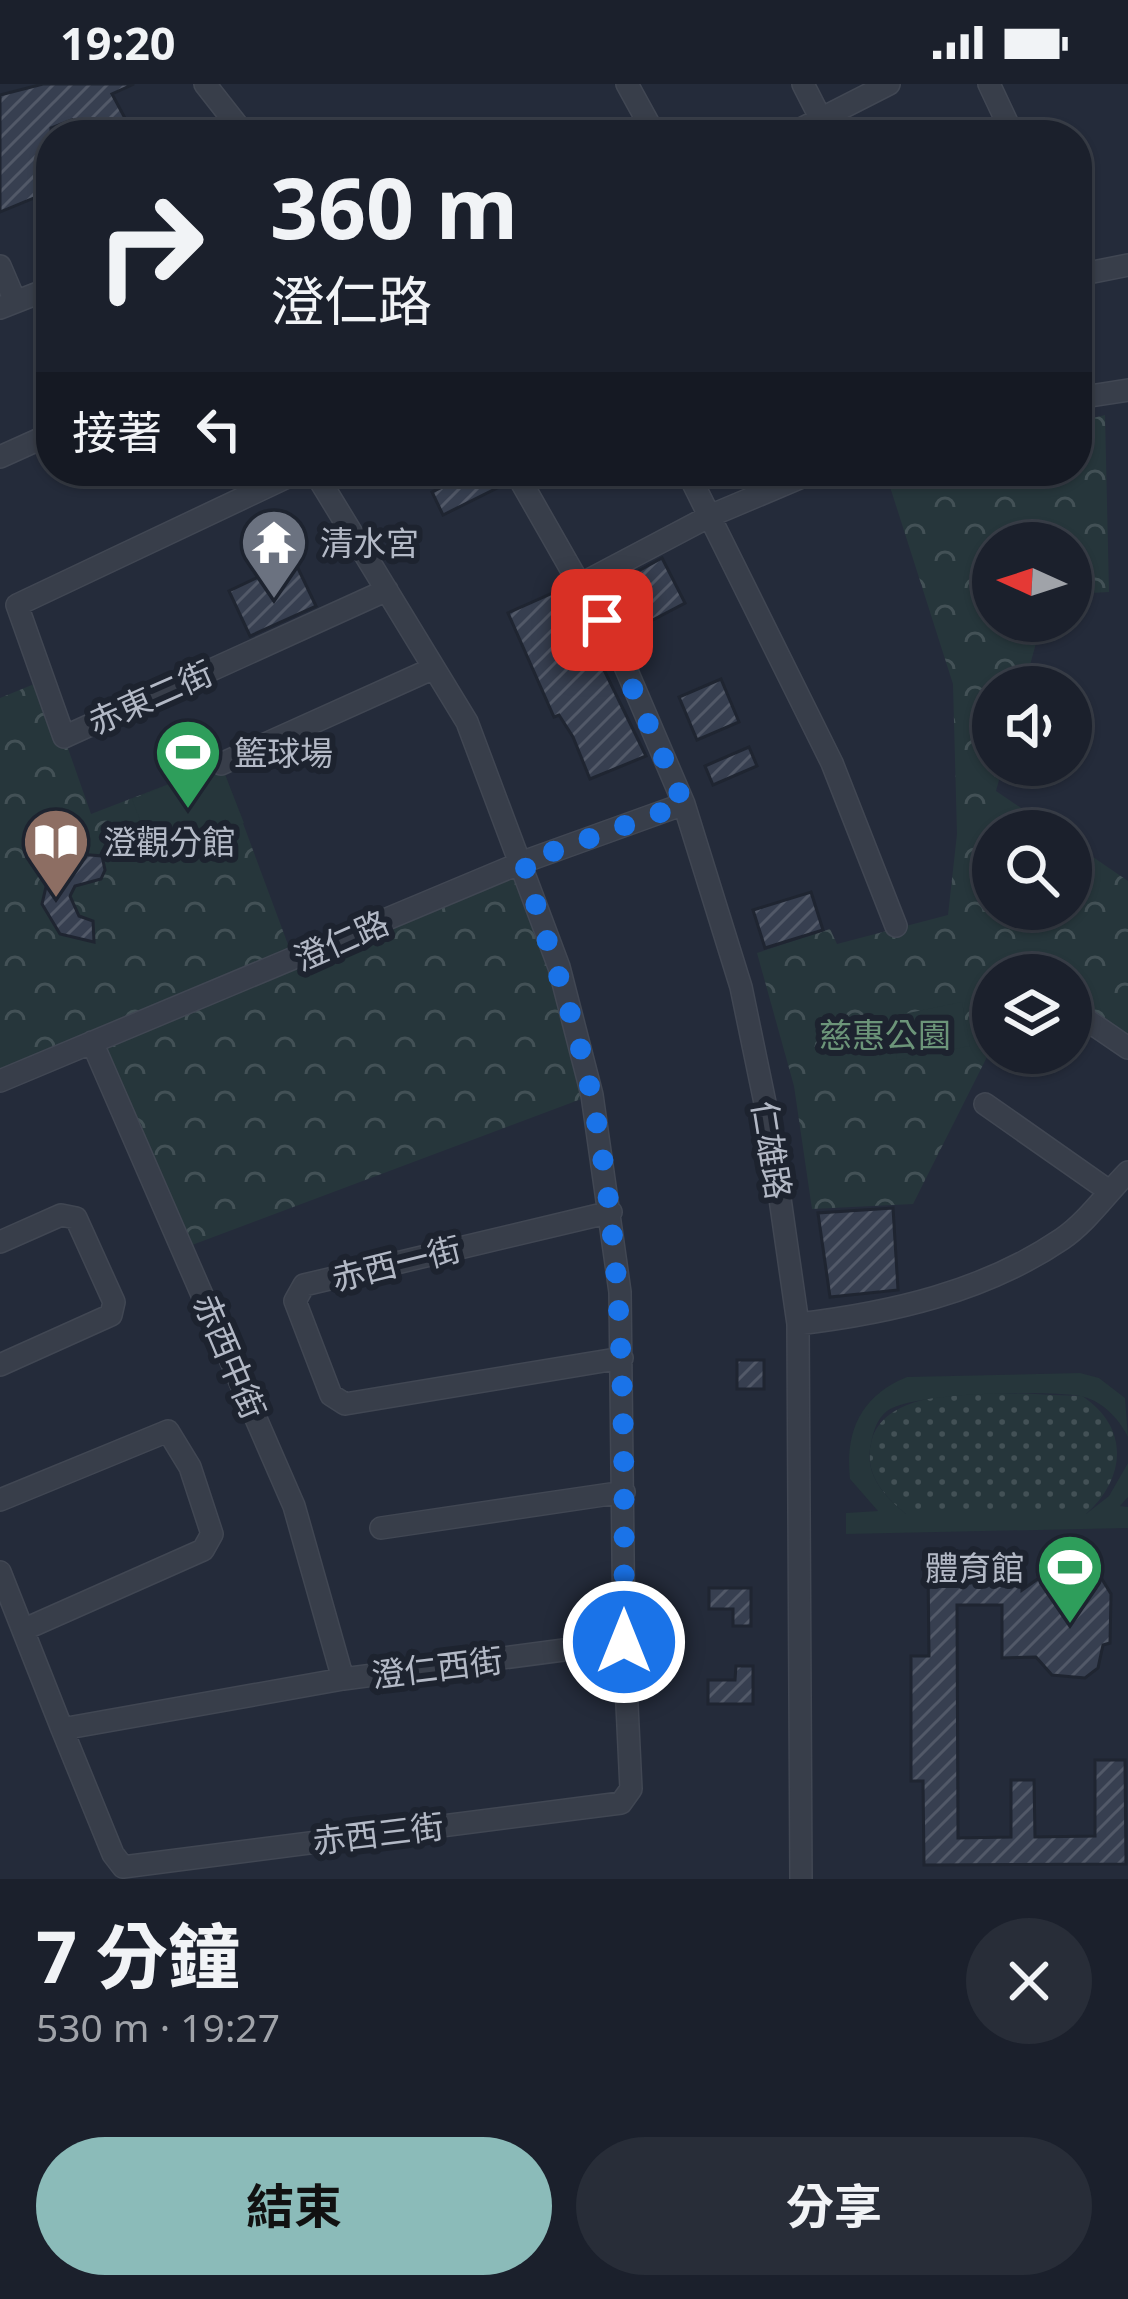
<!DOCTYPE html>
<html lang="zh-TW">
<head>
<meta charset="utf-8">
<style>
  :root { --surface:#1b202c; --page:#282d38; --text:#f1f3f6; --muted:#a0a3a9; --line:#393e48; --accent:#8bbbb9 }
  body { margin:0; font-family:"Noto Sans","Noto Sans TC",sans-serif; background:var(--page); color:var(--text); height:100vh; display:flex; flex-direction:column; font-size:45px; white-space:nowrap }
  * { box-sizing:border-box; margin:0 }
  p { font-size:39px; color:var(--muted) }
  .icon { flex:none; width:66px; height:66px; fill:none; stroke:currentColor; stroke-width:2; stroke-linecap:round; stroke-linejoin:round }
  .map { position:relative; height:1795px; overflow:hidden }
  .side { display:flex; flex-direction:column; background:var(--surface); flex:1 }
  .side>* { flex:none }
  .hud { position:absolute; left:36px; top:36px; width:1056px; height:366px; border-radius:48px; box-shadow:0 3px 9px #0004,0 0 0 3px var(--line); background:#1b202c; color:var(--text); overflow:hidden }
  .needle { width:78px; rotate:273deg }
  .tools { position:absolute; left:972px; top:438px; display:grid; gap:24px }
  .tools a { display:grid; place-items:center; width:120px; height:120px; border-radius:50%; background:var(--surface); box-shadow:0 3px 9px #0004,0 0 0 3px var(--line); font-size:60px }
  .pin { position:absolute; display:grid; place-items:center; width:102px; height:102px; color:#fff; margin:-51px; border-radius:24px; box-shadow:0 6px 18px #0006 }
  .me { position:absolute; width:132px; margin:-66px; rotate:0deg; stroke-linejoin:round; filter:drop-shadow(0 0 9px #0008) }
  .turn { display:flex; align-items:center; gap:42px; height:252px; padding:0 36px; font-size:54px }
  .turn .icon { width:156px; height:156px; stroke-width:2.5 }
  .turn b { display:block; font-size:84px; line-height:102px }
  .then { display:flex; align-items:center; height:114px; padding:0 36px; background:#0003; gap:24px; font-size:45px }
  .round { display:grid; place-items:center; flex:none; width:126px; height:126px; border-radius:63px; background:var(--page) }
  .summary { display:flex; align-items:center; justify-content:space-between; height:204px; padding:0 36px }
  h1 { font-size:72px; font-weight:700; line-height:90px }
  .primary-button { display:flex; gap:24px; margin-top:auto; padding:24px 36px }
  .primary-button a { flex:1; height:138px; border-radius:72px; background:var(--accent); color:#111; font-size:48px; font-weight:700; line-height:138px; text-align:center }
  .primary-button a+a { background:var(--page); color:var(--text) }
  .status { display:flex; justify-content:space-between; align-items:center; height:84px; padding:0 60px; background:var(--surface); direction:ltr }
  .status svg { height:33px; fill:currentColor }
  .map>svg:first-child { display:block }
  .grass { fill:url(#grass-dots) }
  .forest { fill:url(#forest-crowns) }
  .pitch { fill:#26363b }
  .building { fill:url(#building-hatch); stroke:#1f2531; stroke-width:3 }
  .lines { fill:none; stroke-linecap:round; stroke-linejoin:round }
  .minor-casing { stroke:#414753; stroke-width:24 }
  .minor { stroke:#383e4a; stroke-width:21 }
  .route { stroke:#1a73e8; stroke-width:21; stroke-dasharray:0 37.8 }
  .labels { text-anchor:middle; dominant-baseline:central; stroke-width:12; stroke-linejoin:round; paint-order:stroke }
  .poi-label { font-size:33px; fill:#b3b9c6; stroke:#1d232f; text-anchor:start }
  .street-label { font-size:33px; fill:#b3b9c6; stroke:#1d232f }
  .park-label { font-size:33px; fill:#6c9579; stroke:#1d232f }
</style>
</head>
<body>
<div class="status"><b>19:20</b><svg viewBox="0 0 49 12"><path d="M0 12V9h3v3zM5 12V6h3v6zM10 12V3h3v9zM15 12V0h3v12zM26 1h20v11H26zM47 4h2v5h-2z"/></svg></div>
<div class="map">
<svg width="1128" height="1795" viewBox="0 0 1128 1795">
  <defs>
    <pattern id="grass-dots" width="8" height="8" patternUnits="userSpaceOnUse" patternTransform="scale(3)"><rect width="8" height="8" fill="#26363b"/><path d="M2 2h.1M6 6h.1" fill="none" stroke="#435156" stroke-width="1.8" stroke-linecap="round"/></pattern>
    <pattern id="forest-crowns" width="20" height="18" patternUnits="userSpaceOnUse" patternTransform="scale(3)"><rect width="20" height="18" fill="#26363b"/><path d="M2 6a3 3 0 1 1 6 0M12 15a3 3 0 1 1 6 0" fill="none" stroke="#435156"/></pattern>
    <pattern id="building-hatch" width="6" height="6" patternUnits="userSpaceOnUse" patternTransform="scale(3)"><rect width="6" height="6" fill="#373f50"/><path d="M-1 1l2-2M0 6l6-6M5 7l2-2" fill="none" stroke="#525968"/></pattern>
  </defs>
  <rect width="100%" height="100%" fill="#242b3a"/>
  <!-- grass -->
  <path class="grass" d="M1082 1312C1128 1342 1128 1392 1086 1430H906C884 1412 864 1390 871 1359 886 1291 1026 1312 1082 1312Z"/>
  <!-- forest -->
  <path class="forest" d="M1105 331 1109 508 1071 510V459H993V537H1042L1024 603H993V681H1003L996 707 1055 747H993V825H1071V758L1128 797V951L1071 911V891H1043L1032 884 1028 891H993V961L913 1120 812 1125 794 1002 757 869 830 845 837 860 948 831 957 750 953 600 885 387H1077V338Z
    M44 596 91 730 221 680 293 874 523 778 592 1011 184 1164 92 959 0 997V614Z"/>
  <!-- pitch -->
  <path class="pitch" d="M221 680 244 739 154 773 132 715Z
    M962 918 970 962 897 976 889 933Z
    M1080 1289 1099 1294 1125 1314 1128 1353C1119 1335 1102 1316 1080 1312 1046 1306 913 1308 887 1327 877 1335 873 1348 871 1360 864 1390 884 1412 906 1430H1086L1109 1412 1128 1379V1413L1120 1422 1128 1423V1444L846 1450V1429L878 1427 850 1395C845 1348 860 1312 907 1293Z"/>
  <!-- building -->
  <path class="building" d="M43 0H134L112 10 134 51H78L72 36 51 44V107L0 128V11Z
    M476 387H493L501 402 443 431 432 408Z
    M662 474 685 519 647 539 624 495Z
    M294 476 316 522 250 552 229 507Z
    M564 504 646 672 590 695 573 653 559 631 554 633 508 529Z
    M721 595 739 638 697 656 679 613Z
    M749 663 757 682 713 701 705 682Z
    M78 770 102 772 105 786 101 795 75 802 70 812 79 832 93 837 94 858 60 850 42 820 50 786Z
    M811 808 823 846 765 864 753 826Z
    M893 1124 898 1206 830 1213 818 1129Z
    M737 1276H764V1305H737Z
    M1069 1473 1094 1482 1111 1510 1110 1559 1103 1561 1098 1584 1085 1594 1052 1591 1036 1573 1002 1574V1521H957L958 1754 1011 1753V1696H1034L1035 1753 1095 1752V1676H1125L1126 1780 924 1781 923 1697H911V1572H929L928 1481 1022 1480V1506Z
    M709 1504H751V1542H733V1525H709Z
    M736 1582H753V1620H708V1596H735Z"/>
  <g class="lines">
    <defs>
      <path id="minor" d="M205 0 245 51
        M627 0 655 51
        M803 0 829 51
        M989 0 1013 51
        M789 51 889 0
        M1077 180 1093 188 1128 181
        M0 182 15 217
        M0 224 51 204
        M1077 314 1128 306
        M0 373 51 350
        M300 387 17 521 64 653 387 506
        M515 387 621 573 684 720 741 903 769 1038 798 1240 801 1795
        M687 387 832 679 896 842
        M583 499 712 431 816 387
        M221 680 434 584
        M1071 925 1128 964
        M92 958 294 1422 343 1595
        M0 997 523 778 684 720
        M985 1020 1109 1107
        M611 1128 304 1201 295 1217 331 1311 345 1320 622 1274
        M0 1158 61 1131 76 1134 114 1218 111 1231 0 1281
        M798 1240C890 1229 984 1208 1062 1155 1087 1138 1107 1109 1128 1088
        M0 1416 168 1347 190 1383 212 1450 203 1466 25 1545
        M381 1444 624 1408
        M0 1488 62 1645 343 1595 624 1558 620 1208 592 1011 559 883 467 638 314 387
        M62 1645 113 1770 123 1783 621 1719 631 1705 624 1558"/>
    </defs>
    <!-- minor casing -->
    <use href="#minor" class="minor-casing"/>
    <!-- minor -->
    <use href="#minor" class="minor"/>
  </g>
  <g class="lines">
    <!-- route -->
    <path class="route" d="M602 536 684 720 524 778C544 857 576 932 592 1014 628 1193 624 1375 624 1558"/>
  </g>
  <!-- icons -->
  <defs>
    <symbol id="temple-pin" viewBox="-11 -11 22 30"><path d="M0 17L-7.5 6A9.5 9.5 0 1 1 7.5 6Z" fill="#6b7280" stroke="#1d232f"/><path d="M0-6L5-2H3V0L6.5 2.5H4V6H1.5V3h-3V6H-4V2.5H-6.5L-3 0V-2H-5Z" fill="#fff"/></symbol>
    <symbol id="stadium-pin" viewBox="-11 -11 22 30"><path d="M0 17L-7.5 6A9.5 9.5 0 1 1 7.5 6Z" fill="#2e9e5b" stroke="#1d232f"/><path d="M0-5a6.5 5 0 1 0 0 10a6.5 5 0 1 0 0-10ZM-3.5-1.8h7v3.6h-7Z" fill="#fff"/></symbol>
    <symbol id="library-pin" viewBox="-11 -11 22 30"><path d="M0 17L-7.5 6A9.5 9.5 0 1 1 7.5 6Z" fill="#8d6e63" stroke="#1d232f"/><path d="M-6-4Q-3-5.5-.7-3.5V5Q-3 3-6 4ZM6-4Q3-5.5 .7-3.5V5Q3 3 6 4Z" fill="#fff"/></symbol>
  </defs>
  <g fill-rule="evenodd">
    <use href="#temple-pin" x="236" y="420" width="76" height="104"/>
    <use href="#stadium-pin" x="150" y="630" width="76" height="104"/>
    <use href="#library-pin" x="18" y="719" width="76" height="104"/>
    <use href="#stadium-pin" x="1032" y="1445" width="76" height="104"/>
  </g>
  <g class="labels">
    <!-- poi labels -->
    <g class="poi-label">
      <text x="320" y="458">清水宮</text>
      <text x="234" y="668">籃球場</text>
      <text x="103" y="757">澄觀分館</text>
      <text x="1024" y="1483" text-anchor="end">體育館</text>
    </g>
    <!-- street labels -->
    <g class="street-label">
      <text transform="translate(150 613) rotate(-24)">赤東二街</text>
      <text transform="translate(341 856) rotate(-24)">澄仁路</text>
      <text transform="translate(772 1066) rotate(81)">仁雄路</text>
      <text transform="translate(396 1179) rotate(-14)">赤西一街</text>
      <text transform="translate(230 1272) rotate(67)">赤西中街</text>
      <text transform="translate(437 1583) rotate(-7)">澄仁西街</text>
      <text transform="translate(378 1749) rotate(-7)">赤西三街</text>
    </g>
    <!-- park labels -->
    <g class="park-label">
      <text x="885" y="950">慈惠公園</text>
    </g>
  </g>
</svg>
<div class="tools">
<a><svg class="needle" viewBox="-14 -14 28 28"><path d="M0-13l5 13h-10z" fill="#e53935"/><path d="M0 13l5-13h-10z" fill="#a0a3a9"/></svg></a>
<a><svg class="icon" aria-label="sound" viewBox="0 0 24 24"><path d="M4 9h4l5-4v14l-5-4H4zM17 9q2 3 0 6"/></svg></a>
<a><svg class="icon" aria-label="search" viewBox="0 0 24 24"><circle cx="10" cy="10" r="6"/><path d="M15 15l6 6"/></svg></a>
<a><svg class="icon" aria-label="layers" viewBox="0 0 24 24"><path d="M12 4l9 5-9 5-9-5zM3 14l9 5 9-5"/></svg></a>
</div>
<div class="pin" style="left:602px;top:536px;background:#d93025"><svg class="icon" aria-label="arrive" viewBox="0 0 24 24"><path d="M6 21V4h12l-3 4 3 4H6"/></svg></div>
<svg class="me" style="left:624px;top:1558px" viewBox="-20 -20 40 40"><circle r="17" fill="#1a73e8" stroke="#fff" stroke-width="3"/><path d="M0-11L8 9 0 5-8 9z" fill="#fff"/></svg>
<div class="hud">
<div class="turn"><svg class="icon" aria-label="right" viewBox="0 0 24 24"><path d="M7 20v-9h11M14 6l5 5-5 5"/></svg><div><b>360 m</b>澄仁路</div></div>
<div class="then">接著<svg class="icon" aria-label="left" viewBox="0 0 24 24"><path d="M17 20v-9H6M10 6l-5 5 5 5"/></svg></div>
</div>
</div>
<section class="side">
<div class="summary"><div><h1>7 分鐘</h1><p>530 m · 19:27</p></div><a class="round"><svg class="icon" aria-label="close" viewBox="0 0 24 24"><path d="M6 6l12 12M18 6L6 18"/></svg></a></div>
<div class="primary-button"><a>結束</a><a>分享</a></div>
</section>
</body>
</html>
